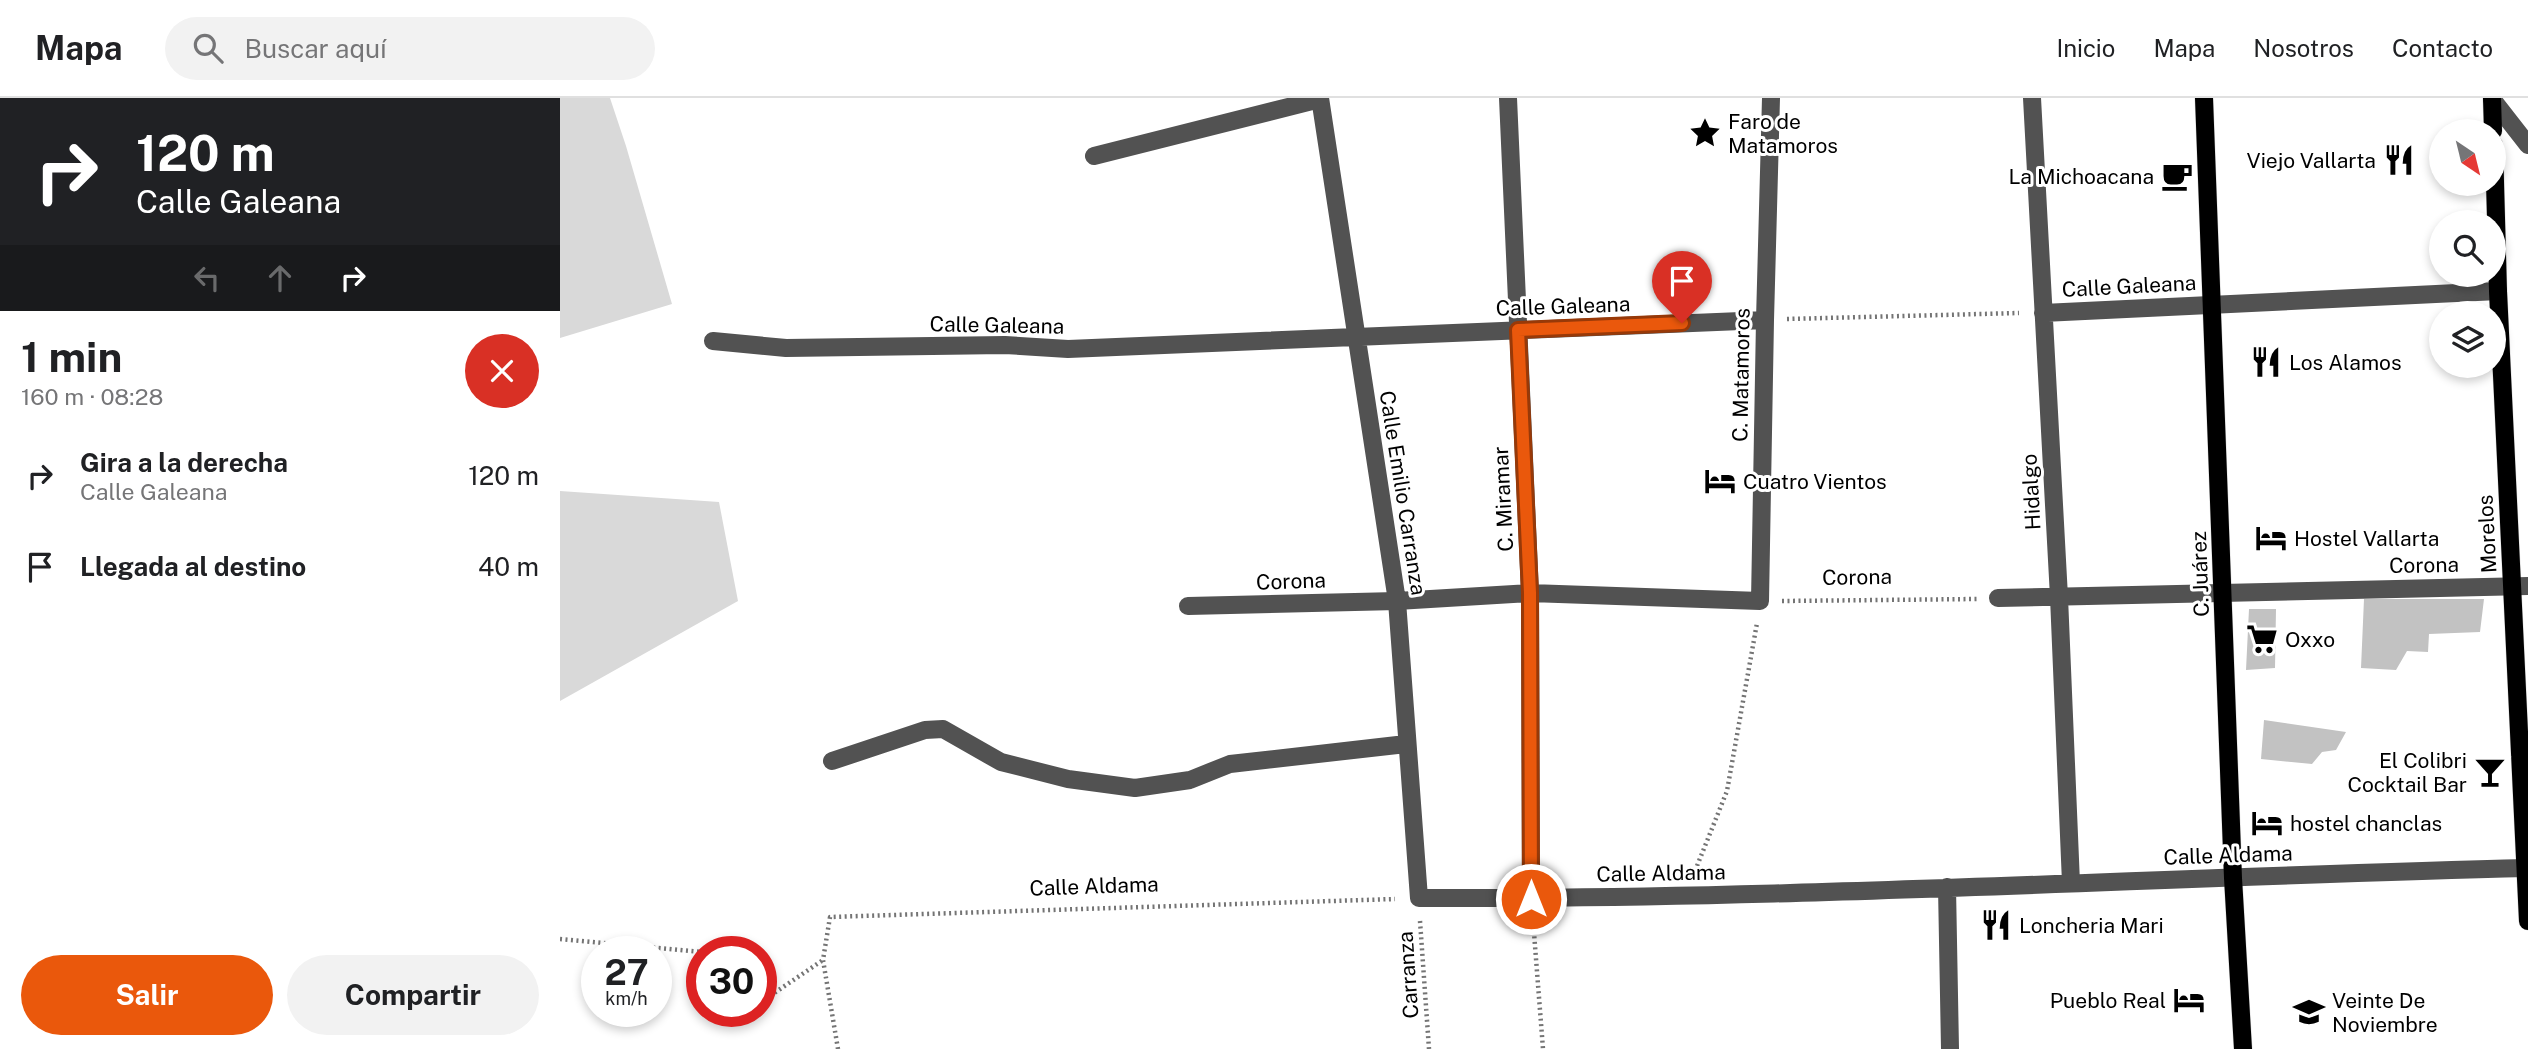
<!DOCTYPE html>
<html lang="es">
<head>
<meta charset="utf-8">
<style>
  :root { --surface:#fff; --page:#f2f2f2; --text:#202124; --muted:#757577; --line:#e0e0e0; --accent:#ea580c }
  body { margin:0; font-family:"Public Sans",sans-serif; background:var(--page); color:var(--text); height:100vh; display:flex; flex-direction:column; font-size:26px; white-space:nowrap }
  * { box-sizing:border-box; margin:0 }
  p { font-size:23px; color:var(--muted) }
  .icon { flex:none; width:38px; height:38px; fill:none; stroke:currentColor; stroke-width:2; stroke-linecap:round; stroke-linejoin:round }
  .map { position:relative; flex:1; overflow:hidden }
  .panel { display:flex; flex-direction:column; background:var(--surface); width:560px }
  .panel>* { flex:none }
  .top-card { background:#202124; color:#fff; overflow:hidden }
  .needle { width:46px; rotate:145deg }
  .buttons { position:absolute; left:1869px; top:21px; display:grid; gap:14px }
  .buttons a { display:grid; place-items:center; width:77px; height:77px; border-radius:50%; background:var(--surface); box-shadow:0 4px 10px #0003; font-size:35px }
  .speed { position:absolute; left:21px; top:838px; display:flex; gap:14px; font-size:35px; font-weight:700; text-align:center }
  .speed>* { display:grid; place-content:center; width:91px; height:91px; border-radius:50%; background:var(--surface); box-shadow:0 4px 10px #0003; line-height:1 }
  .speed small { font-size:18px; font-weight:400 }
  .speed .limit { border:10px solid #d22; background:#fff; color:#111 }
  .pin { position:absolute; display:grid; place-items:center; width:60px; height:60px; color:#fff; margin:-72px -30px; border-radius:50% 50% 50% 0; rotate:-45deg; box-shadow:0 0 7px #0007 }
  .pin .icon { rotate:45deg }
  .me { position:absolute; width:77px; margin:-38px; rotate:0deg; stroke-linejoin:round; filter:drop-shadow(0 0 5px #0008) }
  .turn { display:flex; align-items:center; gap:24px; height:147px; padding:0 21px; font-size:32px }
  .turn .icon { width:91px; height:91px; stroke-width:2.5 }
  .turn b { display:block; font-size:49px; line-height:60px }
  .lanes { display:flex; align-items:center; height:66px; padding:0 21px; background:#0003; justify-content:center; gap:35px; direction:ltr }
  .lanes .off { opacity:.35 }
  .round { display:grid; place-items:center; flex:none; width:74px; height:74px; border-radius:37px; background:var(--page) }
  .head { display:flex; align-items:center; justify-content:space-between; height:119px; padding:0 21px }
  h1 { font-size:42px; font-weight:700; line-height:52px }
  .action { display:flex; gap:14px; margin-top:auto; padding:14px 21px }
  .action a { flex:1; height:80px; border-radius:42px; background:var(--accent); color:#fff; font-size:28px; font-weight:700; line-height:80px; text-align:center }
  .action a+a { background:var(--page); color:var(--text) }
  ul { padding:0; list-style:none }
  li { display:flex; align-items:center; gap:21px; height:91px; padding:0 21px }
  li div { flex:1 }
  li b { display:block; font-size:26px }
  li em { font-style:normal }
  header { display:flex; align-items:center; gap:42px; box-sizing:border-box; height:98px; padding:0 35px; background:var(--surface); border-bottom:2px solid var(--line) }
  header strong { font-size:33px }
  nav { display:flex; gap:38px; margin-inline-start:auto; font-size:24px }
  .search { width:490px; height:63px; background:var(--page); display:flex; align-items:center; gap:18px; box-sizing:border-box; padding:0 24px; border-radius:38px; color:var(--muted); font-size:26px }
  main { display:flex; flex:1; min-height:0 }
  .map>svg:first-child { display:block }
  .green { fill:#d9d9d9 }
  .building { fill:#c2c2c2 }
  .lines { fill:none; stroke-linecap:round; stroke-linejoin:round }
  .major-casing { stroke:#dbdbdb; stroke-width:19 }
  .path { stroke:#747474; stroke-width:4.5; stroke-dasharray:2 3.5; stroke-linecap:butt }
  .minor { stroke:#525252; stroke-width:18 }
  .major { stroke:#000; stroke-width:18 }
  .route-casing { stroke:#983908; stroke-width:18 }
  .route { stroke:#ea580c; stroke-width:12 }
  .labels { text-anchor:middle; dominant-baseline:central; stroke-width:6; stroke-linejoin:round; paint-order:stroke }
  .poi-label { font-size:21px; fill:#000; stroke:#fff; text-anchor:start }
  .street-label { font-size:21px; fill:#000; stroke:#fff }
</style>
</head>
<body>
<header>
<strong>Mapa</strong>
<div class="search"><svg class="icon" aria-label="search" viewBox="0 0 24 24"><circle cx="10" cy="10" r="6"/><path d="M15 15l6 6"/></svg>Buscar aquí</div>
<nav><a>Inicio</a><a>Mapa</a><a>Nosotros</a><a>Contacto</a></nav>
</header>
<main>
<section class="panel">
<div class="top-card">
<div class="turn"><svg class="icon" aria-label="right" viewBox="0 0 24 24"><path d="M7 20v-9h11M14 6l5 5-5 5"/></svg><div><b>120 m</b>Calle Galeana</div></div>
<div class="lanes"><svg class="icon off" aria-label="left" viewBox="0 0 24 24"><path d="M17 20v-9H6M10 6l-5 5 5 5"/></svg><svg class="icon off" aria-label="ahead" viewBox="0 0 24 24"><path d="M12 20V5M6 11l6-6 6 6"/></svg><svg class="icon" aria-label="right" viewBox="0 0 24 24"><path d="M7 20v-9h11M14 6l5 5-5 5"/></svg></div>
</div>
<div class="head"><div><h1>1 min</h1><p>160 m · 08:28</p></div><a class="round" style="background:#d93025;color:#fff"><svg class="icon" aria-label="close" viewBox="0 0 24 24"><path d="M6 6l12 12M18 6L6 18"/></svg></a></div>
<ul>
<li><svg class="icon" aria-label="right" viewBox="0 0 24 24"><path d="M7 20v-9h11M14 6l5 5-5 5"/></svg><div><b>Gira a la derecha</b><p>Calle Galeana</p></div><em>120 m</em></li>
<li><svg class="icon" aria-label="arrive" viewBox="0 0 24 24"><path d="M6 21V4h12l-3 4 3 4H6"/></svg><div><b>Llegada al destino</b></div><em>40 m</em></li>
</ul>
<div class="action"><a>Salir</a><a>Compartir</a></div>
</section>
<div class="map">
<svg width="1968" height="951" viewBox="0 0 1968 951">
  <rect width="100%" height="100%" fill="#fff"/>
  <!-- green -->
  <path class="green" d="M0 0H50L66 48 112 206 0 240Z
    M0 393 159 404 178 503 0 603Z"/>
  <!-- building -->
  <path class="building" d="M1804 501H1924L1920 534 1869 536 1868 554 1847 553 1836 572 1801 570Z
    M1689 511H1716L1715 570 1686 572Z
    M1704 622 1786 634 1776 652 1762 654 1752 666 1701 661Z"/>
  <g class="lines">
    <defs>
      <path id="major" d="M1644 0 1673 780 1683 951
        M1932 0 1933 33
        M1934 47 1938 193 1968 823"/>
    </defs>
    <!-- major casing -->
    <use href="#major" class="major-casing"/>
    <!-- path -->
    <path class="path" d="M1227 221 1459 215
      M1222 503 1417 501
      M1135 773 1167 693 1197 525
      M973 822 983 951
      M860 823 869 951
      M0 841 142 854
      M201 904 263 862
      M278 951 263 862 270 819 835 801"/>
    <!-- minor -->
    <path class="minor" d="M760 0 837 503 859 800C1229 802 1598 779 1968 770
      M948 0 970 495 971 801
      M1472 0 1499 499 1511 785
      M1932 1 1968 47
      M534 58 760 1
      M1483 215 1938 193
      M153 243 226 250 445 247 508 251 1205 222
      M1438 500 1968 488
      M628 508 837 503 970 495 1200 503 1205 222 1211 0
      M272 663 365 632 383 631 441 664 508 681 575 690 630 682 670 666 846 646
      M1387 789 1390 951"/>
    <!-- major -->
    <use href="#major" class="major"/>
  </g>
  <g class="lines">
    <defs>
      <path id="route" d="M971 801 970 495 958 232 1122 225"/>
    </defs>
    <!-- route casing -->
    <use href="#route" class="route-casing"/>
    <!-- route -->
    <use href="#route" class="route"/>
  </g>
  <!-- icons -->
  <defs>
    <symbol id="sight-bare" viewBox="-9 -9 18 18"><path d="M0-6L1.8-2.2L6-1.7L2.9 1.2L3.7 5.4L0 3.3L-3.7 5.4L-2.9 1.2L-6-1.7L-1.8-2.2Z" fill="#000" stroke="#fff" stroke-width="2.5" paint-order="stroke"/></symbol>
    <symbol id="restaurant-bare" viewBox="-9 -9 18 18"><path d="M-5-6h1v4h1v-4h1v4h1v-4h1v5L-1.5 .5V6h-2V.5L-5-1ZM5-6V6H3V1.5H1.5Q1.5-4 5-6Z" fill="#000" stroke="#fff" stroke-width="2.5" paint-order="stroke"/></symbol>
    <symbol id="cafe-bare" viewBox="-9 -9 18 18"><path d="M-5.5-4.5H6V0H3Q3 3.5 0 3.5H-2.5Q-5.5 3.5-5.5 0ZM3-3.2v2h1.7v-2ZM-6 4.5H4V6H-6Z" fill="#000" stroke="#fff" stroke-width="2.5" paint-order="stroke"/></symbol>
    <symbol id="hotel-bare" viewBox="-9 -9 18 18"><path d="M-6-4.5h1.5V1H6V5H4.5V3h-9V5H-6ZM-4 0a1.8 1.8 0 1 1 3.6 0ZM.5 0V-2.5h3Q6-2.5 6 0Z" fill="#000" stroke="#fff" stroke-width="2.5" paint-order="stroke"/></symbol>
    <symbol id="supermarket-bare" viewBox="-9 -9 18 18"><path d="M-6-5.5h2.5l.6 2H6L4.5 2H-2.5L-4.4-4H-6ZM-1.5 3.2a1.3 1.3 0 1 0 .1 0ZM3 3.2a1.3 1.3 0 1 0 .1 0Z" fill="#000" stroke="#fff" stroke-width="2.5" paint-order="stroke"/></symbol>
    <symbol id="bar-bare" viewBox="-9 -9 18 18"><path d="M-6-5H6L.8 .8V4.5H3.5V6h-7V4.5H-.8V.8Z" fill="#000" stroke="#fff" stroke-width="2.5" paint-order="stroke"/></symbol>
    <symbol id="school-bare" viewBox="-9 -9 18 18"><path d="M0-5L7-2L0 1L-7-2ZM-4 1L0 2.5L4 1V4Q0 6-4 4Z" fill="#000" stroke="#fff" stroke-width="2.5" paint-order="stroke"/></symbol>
  </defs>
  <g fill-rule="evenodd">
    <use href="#sight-bare" x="1123" y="13" width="44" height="44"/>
    <use href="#restaurant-bare" x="1817" y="40" width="44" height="44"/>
    <use href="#cafe-bare" x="1595" y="56" width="44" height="44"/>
    <use href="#restaurant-bare" x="1684" y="242" width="44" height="44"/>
    <use href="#hotel-bare" x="1138" y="361" width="44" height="44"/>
    <use href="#hotel-bare" x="1689" y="418" width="44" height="44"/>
    <use href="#supermarket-bare" x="1680" y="519" width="44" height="44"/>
    <use href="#bar-bare" x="1908" y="652" width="44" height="44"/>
    <use href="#hotel-bare" x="1685" y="703" width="44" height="44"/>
    <use href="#restaurant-bare" x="1414" y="805" width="44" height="44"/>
    <use href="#hotel-bare" x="1607" y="880" width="44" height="44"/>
    <use href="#school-bare" x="1727" y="892" width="44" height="44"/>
  </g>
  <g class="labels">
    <!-- poi labels -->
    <g class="poi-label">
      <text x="1168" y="23">Faro de<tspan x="1168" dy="24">Matamoros</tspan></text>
      <text x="1816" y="62" text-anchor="end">Viejo Vallarta</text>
      <text x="1594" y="78" text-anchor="end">La Michoacana</text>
      <text x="1729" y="264">Los Alamos</text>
      <text x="1183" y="383">Cuatro Vientos</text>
      <text x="1734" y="440">Hostel Vallarta</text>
      <text x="1725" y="541">Oxxo</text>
      <text x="1907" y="662" text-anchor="end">El Colibri<tspan x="1907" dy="24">Cocktail Bar</tspan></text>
      <text x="1730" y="725">hostel chanclas</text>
      <text x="1459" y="827">Loncheria Mari</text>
      <text x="1606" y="902" text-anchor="end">Pueblo Real</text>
      <text x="1772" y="902">Veinte De<tspan x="1772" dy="24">Noviembre</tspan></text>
    </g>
    <!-- street labels -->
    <g class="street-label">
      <text transform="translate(1569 188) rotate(-3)">Calle Galeana</text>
      <text transform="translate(1003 208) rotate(-2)">Calle Galeana</text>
      <text transform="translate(437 227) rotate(1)">Calle Galeana</text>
      <text transform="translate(1181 277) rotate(-89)">C. Matamoros</text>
      <text transform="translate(1471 394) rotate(-93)">Hidalgo</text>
      <text transform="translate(843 395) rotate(81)">Calle Emilio Carranza</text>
      <text transform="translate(943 401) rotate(-93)">C. Miramar</text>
      <text transform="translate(1927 436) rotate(-93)">Morelos</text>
      <text transform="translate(1864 467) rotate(-1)">Corona</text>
      <text transform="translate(1640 476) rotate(-92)">C. Juárez</text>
      <text transform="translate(1297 479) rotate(-1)">Corona</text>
      <text transform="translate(731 483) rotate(-2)">Corona</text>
      <text transform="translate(1668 757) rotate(-2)">Calle Aldama</text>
      <text transform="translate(1101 775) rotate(-1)">Calle Aldama</text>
      <text transform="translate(534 788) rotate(-2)">Calle Aldama</text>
      <text transform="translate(848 877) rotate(-94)">Carranza</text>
    </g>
  </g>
</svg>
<div class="buttons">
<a><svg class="needle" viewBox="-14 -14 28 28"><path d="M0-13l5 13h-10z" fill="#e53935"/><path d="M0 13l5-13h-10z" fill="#757577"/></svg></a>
<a><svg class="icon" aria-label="search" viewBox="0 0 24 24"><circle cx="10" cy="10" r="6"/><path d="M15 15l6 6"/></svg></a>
<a><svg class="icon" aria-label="layers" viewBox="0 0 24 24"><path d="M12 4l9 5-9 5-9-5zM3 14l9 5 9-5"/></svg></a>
</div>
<div class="speed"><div>27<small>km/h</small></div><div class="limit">30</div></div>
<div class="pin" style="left:1122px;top:225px;background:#d93025"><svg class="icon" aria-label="arrive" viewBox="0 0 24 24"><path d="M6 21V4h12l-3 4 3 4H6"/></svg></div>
<svg class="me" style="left:971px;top:801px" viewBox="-20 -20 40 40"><circle r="17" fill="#ea580c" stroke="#fff" stroke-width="3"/><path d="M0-11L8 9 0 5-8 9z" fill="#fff"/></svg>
</div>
</main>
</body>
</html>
